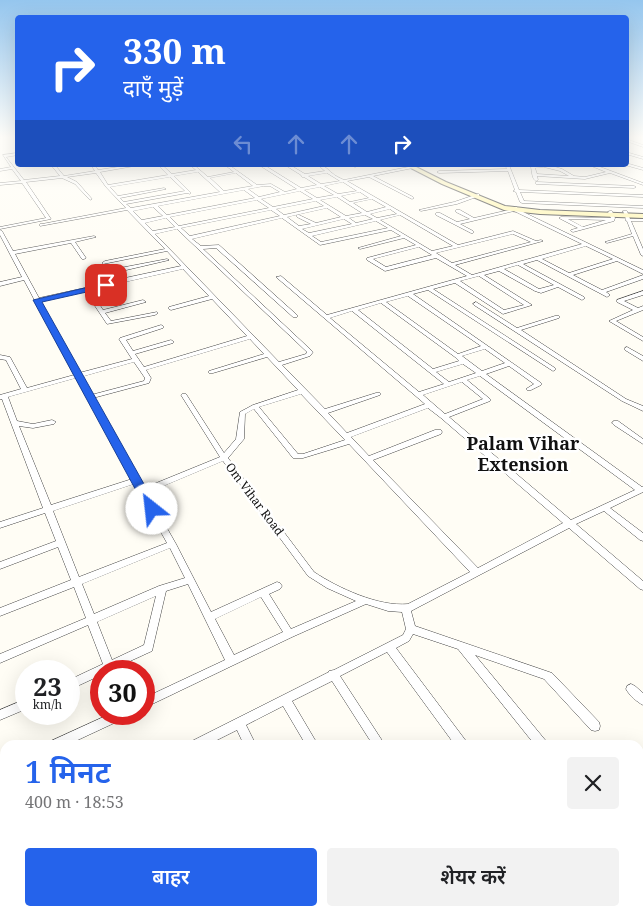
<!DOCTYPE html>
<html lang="hi">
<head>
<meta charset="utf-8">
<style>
  :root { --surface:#fff; --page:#f2f2f2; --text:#202124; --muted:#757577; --accent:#2563eb }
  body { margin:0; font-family:"Noto Serif","Noto Sans Devanagari",serif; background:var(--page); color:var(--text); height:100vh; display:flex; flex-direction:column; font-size:19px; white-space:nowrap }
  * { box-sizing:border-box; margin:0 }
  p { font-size:16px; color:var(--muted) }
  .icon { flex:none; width:28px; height:28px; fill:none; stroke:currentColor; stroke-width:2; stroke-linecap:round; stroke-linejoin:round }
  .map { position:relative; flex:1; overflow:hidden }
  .side { position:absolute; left:0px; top:740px; width:644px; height:176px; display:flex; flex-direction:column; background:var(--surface); border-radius:15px 15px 0 0; box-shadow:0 5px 20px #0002 }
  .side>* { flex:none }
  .top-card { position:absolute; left:15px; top:15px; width:614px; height:152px; border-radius:5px; box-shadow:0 5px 20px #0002; background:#2563eb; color:#fff; overflow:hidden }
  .speed { position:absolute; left:15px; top:660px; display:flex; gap:10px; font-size:25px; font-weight:700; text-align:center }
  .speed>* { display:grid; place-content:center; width:65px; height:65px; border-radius:50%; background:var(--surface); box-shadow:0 5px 20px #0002; line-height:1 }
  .speed small { font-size:12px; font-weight:400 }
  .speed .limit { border:8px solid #d22; background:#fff; color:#111 }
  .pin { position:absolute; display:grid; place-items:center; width:42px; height:42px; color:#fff; margin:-21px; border-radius:10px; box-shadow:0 2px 8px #0006 }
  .me { position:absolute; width:55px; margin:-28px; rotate:331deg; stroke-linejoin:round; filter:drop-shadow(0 0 4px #0008) }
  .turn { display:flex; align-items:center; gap:18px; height:105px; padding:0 25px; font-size:22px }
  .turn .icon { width:65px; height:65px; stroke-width:2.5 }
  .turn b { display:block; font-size:35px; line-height:42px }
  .lanes { display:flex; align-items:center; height:48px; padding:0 25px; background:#0003; justify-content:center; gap:25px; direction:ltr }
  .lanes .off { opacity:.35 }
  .round { display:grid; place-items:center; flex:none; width:52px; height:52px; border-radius:5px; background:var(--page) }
  .summary { display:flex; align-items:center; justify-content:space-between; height:85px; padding:0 25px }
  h1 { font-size:30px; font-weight:600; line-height:38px; color:var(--accent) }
  .action { display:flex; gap:10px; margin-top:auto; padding:10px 25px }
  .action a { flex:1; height:58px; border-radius:5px; background:var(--accent); color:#fff; font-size:20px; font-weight:600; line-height:58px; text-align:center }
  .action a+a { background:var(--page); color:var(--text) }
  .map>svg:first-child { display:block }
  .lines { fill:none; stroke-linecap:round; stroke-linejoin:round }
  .minor-casing { stroke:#444; stroke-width:1 }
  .secondary-casing { stroke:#333; stroke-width:2 }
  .minor { fill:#fff; fill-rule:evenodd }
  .secondary { fill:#fff6b0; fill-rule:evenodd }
  .route { fill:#2563eb; stroke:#184099 }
  .labels { text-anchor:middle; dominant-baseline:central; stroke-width:5; stroke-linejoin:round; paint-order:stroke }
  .street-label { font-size:12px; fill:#111; stroke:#fff }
  .district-label { font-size:18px; font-weight:bold; fill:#111; stroke:#fff }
</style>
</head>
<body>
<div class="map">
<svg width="643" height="916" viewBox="0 0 643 916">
  <rect width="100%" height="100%" fill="#fffdf5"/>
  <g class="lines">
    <defs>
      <path id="minor" d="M0 136H10L0 138Z
        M626 139 643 145V147L626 141Z
        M626 152 643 157V159L626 154Z
        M18 153V155L6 157 24 180 60 176 51 165H55L64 176 95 171 91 165H95L98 170 131 165H140L100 172 108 185 168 175 158 165H162L172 174 196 170 190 165H194L208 177 234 172 225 165H229L257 185 271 184 285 192 297 189 259 165H264L301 188 317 185 304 177H302L301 175 285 165H290L305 174 325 171 318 165C325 165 328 170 332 173 335 176 340 178 344 180L418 165V167L373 176 413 197 414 198 412 199 369 177 347 181 458 245 513 231 536 241 541 240 543 241 455 265 472 275 582 244 514 211 460 224 473 231V233H471L436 215V213H440L457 222 470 219 456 212V210H460L474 218 513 209V207H517V209L643 270V274L617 261 573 275 602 290 643 275V279L606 292 610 295 607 297 537 260 523 264 584 297 585 298 582 300 558 287 541 293 535 291 499 271 484 275 532 305 503 314 455 283 433 289 555 368V370L553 371 428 290 413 294 541 383 542 384 541 385 531 390H527L526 389 534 384 509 366 486 374 642 487 643 486V492L610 508 643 533V541L640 540 604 511 576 524 643 581V590L640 589 569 528 411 611 415 626 552 673 599 722 600 726 599 730 595 731 591 730 544 679 475 655 546 741 548 745H535L458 649 413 634 409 641 396 648 466 741 468 745H455L387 652 340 676 385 745H373L332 681 292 701 318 745H306L283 706 246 725 256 745H244L237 730 207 745H190L192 741 329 672V671L334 670 403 635 406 629 402 612 388 611 366 604 292 637 144 708V698L225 660 188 584 166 591 152 651 115 668 116 671H101V675L69 690V680L103 664 88 625 0 663V654L86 618 74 587 0 616V608L71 580 58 547 0 569V562L56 541 45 513 0 528V522L43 508 2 399H0V395L21 389 6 360 0 359V355L10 357 27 388 74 375 24 280 0 286V282L22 277 0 235V230L2 231 13 251 94 236 96 237 75 242 86 258 84 259H82L71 243 15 254 39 298 121 280 116 272 118 269 120 268 167 259 169 260 122 271 125 278 181 266 167 251 103 264 102 263 105 261 165 249 127 210 40 226V224H42L126 208 106 187 96 173 67 177 77 182 92 199 90 200 75 184 62 178 26 182 51 219 0 229V227L46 218 22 183 0 185V183L21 181 12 169 0 171V169L11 167 3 155ZM198 172 220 192 131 208 126 204 187 193 190 194V192L174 176ZM236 173 253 186 224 191 210 178ZM327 173 340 181 321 184 308 176ZM170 177 185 191 124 202 120 198 166 189 164 188 118 196 110 187ZM343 182 357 191 338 194 324 186ZM264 186H270L280 192 259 197 248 189ZM320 187 334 195 317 198 304 190ZM244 190 255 198 167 215 158 206ZM300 191 313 199 273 207 261 199ZM360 192 369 198 350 202 341 196ZM337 197 362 213 346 216 320 200ZM372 199 386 207 367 212 353 203ZM257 200 269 208 179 226 170 217ZM316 201 324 206 284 215 276 209ZM153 207 163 216 142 220 133 211ZM327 208 341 217 316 223 299 215H297V217L311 224 299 226 287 217ZM390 209 397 214 377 218 370 214ZM271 210 280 216 190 236 181 228ZM365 215 373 219 356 223 349 218ZM400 215 453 246 432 251 380 220ZM166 218 175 227 153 231 145 223ZM282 218 320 245 391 230 401 236 358 248 360 249 404 238 416 245 367 258V260L385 271 436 258 467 276 327 315 281 276 276 277 425 404 347 433 328 413 380 395 381 394 380 393H376L325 409 282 365 310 356 313 352 312 351 203 249 216 248 293 317H297V315L219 245 201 246 192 239ZM344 219 352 224 309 233 302 229ZM376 221 388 228 321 242 312 236ZM177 229 307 352 306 354 279 362 155 234ZM513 234 531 242 452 263 436 253ZM586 246 613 259 569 273 542 259ZM419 247 432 255 386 267 373 259ZM518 265 554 285 539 289 504 269ZM183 269 209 296 169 307V309L171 310 212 299 247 336 144 367 135 354 173 343 174 342 171 340 133 351 126 340 163 328V326L161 325 120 338 119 339 132 359 79 373 40 301 85 291 107 324 155 315 158 313 157 312 111 321 105 313 146 302 143 300 103 310 90 290ZM479 276 524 305 504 310 460 281ZM408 296 481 346 458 354 386 302ZM381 303 455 357 459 361 433 369 358 310ZM352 311 444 384 419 392 330 318ZM250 339 264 354 209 371V373H213L267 357 298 390 253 405 240 412 236 439 224 453 186 394H182L181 395 220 457 144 488 93 398 149 383 151 378 146 370ZM485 349 505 363 482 371 462 356ZM134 362 145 378 144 381 91 395 81 377ZM463 364 476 373 449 382 436 372ZM480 376 635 490 571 520 449 417 490 401 491 400 490 399 467 380ZM76 378 132 479 51 505 19 426 33 428 54 424 56 422 52 420 33 424 17 421 8 397ZM462 382 483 399 445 414 423 395ZM301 394 345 440 303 454H298L259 407ZM428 408 441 418 563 523 478 568 373 460 441 434 442 432 441 430H435L369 456 351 437ZM254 409 293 458H303L349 444 470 572 408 604C379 607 338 588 314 572L228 458 244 439 245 414ZM223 461 308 576 327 588 356 601 291 629 269 594 280 589 282 586 280 583 277 582 211 612 176 544 147 493ZM134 484 167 543 79 577 53 511ZM170 548 185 578 159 586 94 614 82 584ZM156 596 144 645 112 660 97 622ZM261 597 283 632 234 655 215 619Z
        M626 163 643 168V170L625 165Z
        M354 165H361L355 167Z
        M505 165H509L519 190 643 195V197L520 192 524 201 643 206V208L522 203 520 202 516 192 513 191 515 190 508 171 439 173 437 172 439 171 507 169Z
        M539 165H549L562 169 574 176 585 177 606 172 589 165H595L643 183V185L610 173 585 179 537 176 538 180 536 181C532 179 532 172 531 167ZM544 167 560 171 569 176 537 174 535 168Z
        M537 182 634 186 636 187 634 188 536 184V182Z
        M478 194H479V196L457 204 421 211 419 210 454 202Z
        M610 211H612L615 218 614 221 573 232 571 231V230L578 228 559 218 561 217 611 218 608 212ZM568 219 606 220 583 227Z
        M623 211H627L630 219H643V221H631L643 249V256L641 255 633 236 607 243 605 242 632 234 627 221 625 220 626 219Z
        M643 291V295L624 301 638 308 643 306V310L616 321 643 337V341L609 321 633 310 617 302V300Z
        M476 302 517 328 555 316H559V318L521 330 626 399 643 406V411L622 401 474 305 473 304Z
        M627 347 643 356V361L625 350V348Z
        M614 421H618L643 439V444L614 425 612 423Z
        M631 684 635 686 643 693V705C637 702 629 695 626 689L627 686Z
        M26 699V709L0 720V710Z
        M110 714H126L125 718 67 745H49L51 741Z
        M0 767 4 769 5 771V797L4 799 0 801Z
        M643 835V849H641L643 850V866L639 865V837Z
        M5 842V855L0 857V844Z
        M56 911H70L71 916H57Z
        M142 911H156L158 916H144Z
        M236 911H250L252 916H238Z
        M324 911H339L341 916H326Z
        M402 911H417L419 916H404Z
        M481 911H496L498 916H483Z
        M542 911H560L557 916H540Z
        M579 911H595L597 916H582Z"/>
      <path id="secondary" d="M405 165H412L446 182 505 206 540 210 643 214V218L540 214 504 210 442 184Z"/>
    </defs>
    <!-- minor casing -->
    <use href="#minor" class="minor-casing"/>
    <!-- secondary casing -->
    <use href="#secondary" class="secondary-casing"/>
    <!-- minor -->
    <use href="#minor" class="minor"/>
    <!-- secondary -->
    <use href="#secondary" class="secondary"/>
  </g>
  <!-- sky -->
  <linearGradient id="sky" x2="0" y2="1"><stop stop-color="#95c6ee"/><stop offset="0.52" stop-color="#fffefa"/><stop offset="1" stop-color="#fffefa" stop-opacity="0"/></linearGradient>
  <rect width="643" height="264" fill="url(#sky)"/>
  <!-- route -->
  <path class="route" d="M106 283 110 285 109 287 42 302 158 509 152 513 146 509 33 300Z"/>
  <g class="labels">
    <!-- street labels -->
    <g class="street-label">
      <text transform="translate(255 499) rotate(53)">Om Vihar Road</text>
    </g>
    <!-- district labels -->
    <g class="district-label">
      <text x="523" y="443">Palam Vihar<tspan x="523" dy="21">Extension</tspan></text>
    </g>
  </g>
</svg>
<div class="speed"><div>23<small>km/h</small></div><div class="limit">30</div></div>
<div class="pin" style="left:106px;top:285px;background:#d93025"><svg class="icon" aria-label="arrive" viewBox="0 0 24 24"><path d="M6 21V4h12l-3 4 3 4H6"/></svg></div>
<svg class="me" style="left:152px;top:509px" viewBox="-20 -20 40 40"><circle r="19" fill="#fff"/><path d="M0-13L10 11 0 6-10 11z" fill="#2563eb"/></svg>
<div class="top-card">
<div class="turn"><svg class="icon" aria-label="right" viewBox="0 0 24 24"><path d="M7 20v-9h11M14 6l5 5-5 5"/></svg><div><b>330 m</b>दाएँ मुड़ें</div></div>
<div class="lanes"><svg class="icon off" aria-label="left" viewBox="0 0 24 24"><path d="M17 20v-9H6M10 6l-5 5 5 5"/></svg><svg class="icon off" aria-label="ahead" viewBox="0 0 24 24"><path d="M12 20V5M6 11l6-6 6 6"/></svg><svg class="icon off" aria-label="ahead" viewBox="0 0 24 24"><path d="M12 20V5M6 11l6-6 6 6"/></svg><svg class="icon" aria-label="right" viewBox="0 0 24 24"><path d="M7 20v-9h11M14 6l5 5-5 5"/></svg></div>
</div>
<section class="side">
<div class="summary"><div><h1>1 मिनट</h1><p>400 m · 18:53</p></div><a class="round"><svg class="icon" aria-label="close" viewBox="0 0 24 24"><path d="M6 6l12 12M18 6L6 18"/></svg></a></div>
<div class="action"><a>बाहर</a><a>शेयर करें</a></div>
</section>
</div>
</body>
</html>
